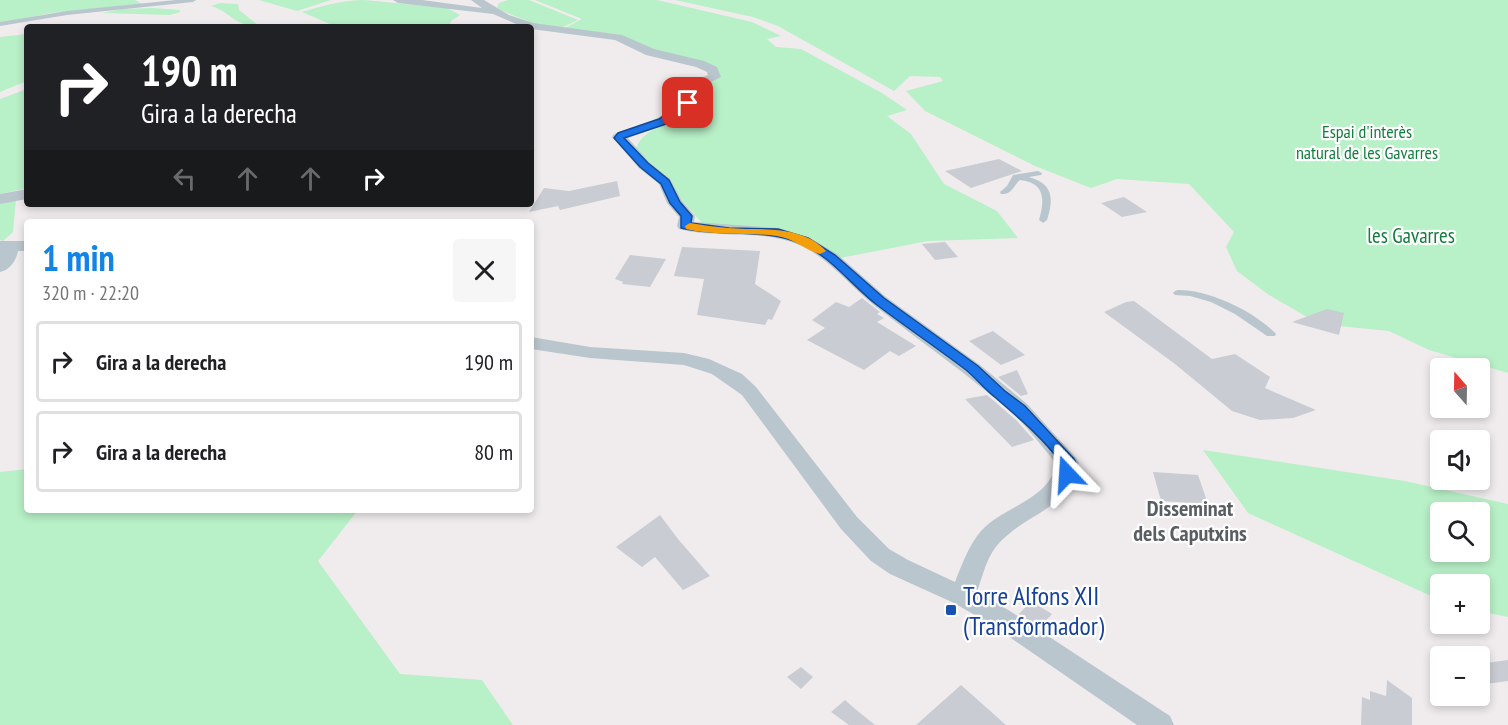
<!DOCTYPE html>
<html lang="es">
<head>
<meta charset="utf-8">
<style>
  :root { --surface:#fff; --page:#f6f6f6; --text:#202124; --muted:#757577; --line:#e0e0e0; --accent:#1185e5 }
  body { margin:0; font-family:"PT Sans Narrow",sans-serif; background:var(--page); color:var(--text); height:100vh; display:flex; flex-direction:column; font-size:22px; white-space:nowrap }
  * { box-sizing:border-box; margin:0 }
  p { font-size:20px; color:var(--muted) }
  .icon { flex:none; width:33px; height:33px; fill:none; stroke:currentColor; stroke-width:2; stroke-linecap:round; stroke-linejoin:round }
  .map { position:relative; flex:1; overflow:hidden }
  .details { position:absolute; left:24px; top:219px; width:510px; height:294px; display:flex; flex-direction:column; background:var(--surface); border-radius:6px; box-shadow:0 3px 9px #0003 }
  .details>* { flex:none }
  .banner { position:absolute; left:24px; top:24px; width:510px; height:183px; border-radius:6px; box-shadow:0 3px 9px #0003; background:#202124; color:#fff; overflow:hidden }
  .needle { width:39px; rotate:340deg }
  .fabs { position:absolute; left:1430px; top:358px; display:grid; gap:12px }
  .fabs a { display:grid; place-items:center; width:60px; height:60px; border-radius:6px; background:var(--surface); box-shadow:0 3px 9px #0003; font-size:30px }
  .pin { position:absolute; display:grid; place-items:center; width:51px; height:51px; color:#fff; margin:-26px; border-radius:12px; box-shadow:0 3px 9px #0006 }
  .me { position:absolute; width:66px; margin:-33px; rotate:340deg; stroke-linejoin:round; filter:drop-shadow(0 0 4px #0008) }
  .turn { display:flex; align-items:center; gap:21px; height:126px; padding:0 18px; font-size:27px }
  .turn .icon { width:78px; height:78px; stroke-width:2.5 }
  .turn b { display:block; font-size:42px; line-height:51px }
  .lanes { display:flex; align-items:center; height:57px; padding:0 18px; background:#0003; justify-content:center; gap:30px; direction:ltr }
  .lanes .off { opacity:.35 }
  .round { display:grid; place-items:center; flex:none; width:63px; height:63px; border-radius:6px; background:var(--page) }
  .headline { display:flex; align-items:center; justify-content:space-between; height:102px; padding:0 18px }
  h1 { font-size:36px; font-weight:800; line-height:45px; color:var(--accent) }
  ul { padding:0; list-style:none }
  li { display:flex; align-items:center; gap:18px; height:81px; margin:0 12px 9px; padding:0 6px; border:3px solid var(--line); border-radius:6px }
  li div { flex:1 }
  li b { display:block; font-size:22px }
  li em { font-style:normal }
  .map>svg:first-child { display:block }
  .green { fill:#b8f0c7; fill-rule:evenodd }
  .building { fill:#c9ccd2 }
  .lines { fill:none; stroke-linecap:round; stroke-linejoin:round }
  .lane { fill:#bac6cd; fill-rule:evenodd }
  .street { fill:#bac6cd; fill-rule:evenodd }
  .route { fill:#1a73e8; stroke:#114b97; stroke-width:1.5 }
  .slow { fill:#f59e0b }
  .transit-dot { fill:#1a4fb4; stroke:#fff; stroke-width:2 }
  .labels { text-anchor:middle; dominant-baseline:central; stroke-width:4.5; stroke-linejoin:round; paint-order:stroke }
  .far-park-label { font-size:18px; fill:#127e3d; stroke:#fff }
  .park-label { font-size:21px; fill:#127e3d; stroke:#fff }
  .neighbourhood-label { font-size:22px; font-weight:bold; fill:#595e62; stroke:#fff }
  .near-transit-label { font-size:26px; fill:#164399; stroke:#fff; text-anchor:start }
</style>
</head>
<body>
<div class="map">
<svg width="1508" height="725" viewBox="0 0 1508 725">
  <rect width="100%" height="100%" fill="#f0eced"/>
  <!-- green -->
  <path class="green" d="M0 0H135L142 4 51 13 0 23Z
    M259 0H331L297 11Z
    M364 0 447 8 460 15 451 21 449 27H337L302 12C323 6 342 0 364 0Z
    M508 0H529L578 20 559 29 545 28 500 10 497 7 499 3Z
    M535 0H657L752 22 781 36 767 39 776 47 801 49 882 93 907 110 887 116 911 134 944 184 997 211 1018 238 928 241 840 258 815 242 702 223 636 149C641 131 665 125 679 115 688 109 687 95 696 88 705 82 714 84 720 74L714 68 660 54 615 34 563 29 582 19Z
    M675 0H1508V373L1429 350 1389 331 1319 324 1269 295 1237 271 1226 247 1234 232 1189 184 1117 179 1091 188 1035 166 925 111 906 91 943 81 940 77 910 76 894 91 778 26 753 17Z
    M220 3 238 4 239 10 258 25C236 28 230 11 211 6Z
    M154 8 180 10V12L170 15 103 13 122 9Z
    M27 34V81L0 92V37Z
    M27 89V188L0 194V99Z
    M16 199 13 232 3 241 0 240V203Z
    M1203 450 1405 481 1508 504V617L1479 611V585H1440V600L1248 513ZM1440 513H1479V552H1440Z
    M27 469V510H358L318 561 400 674 482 680 513 725H0V472Z"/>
  <!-- building -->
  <path class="building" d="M999 159 1022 171 971 188 945 171Z
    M617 181 620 196 560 210 558 206 529 212 544 188 569 191Z
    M1124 197 1147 212 1122 217 1101 203Z
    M945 242 958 257 935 260 922 244Z
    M682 247 760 251 755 284 781 301 772 320 768 319 765 325 697 315 704 279 674 276Z
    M630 255 666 259 650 287 622 284 623 282 615 279Z
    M862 298 880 312 877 314 884 318 877 322 916 346 899 356 890 351 864 370 807 340 825 328 812 320 836 302 849 307Z
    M1134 301 1212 359 1235 354 1270 377 1265 388 1316 410 1293 418 1260 420 1232 411 1175 364 1104 312 1126 302Z
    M1327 309 1344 313 1339 335 1292 322Z
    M993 331 1025 355 1001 365 969 341Z
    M1017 370 1028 394 1021 396 998 377Z
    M987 395 1016 420 1034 440 1012 447 965 399Z
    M1153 472 1198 475 1208 504 1161 501Z
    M660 515 678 539 710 576 683 590 655 557 642 567 616 547Z
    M1031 601 1052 614 1040 627 1019 614Z
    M1508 660V681L1479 685V664Z
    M801 667 813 677 801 689 787 677Z
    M1387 680 1412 698V725H1361L1362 697 1370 700V691L1386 696Z
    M961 685 1006 725H916Z
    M845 700 854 708 875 725H849L831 712Z"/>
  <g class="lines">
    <!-- lane -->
    <path class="lane" d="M176 0H196L193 2 67 15 0 26V22L67 11Z
      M1038 171 1042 173 1041 175 1029 177C1053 184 1054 198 1047 220L1043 223 1039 220C1045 199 1045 183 1020 180 1013 186 1012 195 1001 194L1000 192 1007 186 1013 175Z
      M1178 290C1210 290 1254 311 1276 334L1275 336H1267L1235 314 1211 302 1190 296 1175 295 1173 293 1175 291Z"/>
    <!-- street -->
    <path class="street" d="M393 0H422L482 8 471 0H484L509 15 533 23 622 35 654 49 704 61 717 67 721 77 693 91 695 103 693 106 668 124 628 138 649 162 670 179 682 201 695 216 694 222 778 228 810 238 837 254 886 297 980 365 1027 404 1076 458 1079 463C1067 511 1030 511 1000 542 987 555 983 575 977 592L1010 611 1170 716 1174 725H1137L992 625 954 603 890 574 871 561 841 529 742 395 712 374 684 365 590 358 531 349V337L590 347 684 353 709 359 742 374 756 387 857 517 889 549 908 560 955 582C962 564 969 545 981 531 1005 505 1046 502 1057 464 1042 447 1028 427 1012 413 968 374 921 342 875 306 850 286 827 256 797 244 760 229 717 239 679 229L677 226 679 217 667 203 659 184 639 168 612 137 614 134 658 118 681 102 680 91 684 85 708 75 707 72 696 67 646 55 615 40 531 29V27H523L493 14 398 3Z
      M27 189V199L0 204V194Z
      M0 241H27V251H18C16 261 10 270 0 272Z"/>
  </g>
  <!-- route -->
  <path class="route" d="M684 101 692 103 666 124 624 138 648 163 669 180 680 202 692 216 691 223 729 228 778 229 808 238 835 255 884 298 978 366 1005 391 1025 406 1074 459 1076 463 1072 478H1061L1059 474 1061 463C1043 438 1019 418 996 398 985 390 977 379 966 370 937 348 906 327 877 305 851 285 830 255 799 243 764 228 719 237 681 228V216L670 203 661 184 640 167 614 138 618 133 659 119Z"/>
  <!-- slow -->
  <path class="slow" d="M690 223C703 225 715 227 728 228 760 231 801 224 826 251L820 254C805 250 793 238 777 236 747 232 716 236 686 229L685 226Z"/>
  <!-- markers -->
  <rect class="transit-dot" x="945" y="604" width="12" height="12" rx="3"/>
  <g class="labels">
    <!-- far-park labels -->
    <g class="far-park-label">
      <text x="1367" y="131">Espai d'interès<tspan x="1367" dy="21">natural de les Gavarres</tspan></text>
    </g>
    <!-- park labels -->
    <g class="park-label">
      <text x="1411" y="235">les Gavarres</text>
    </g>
    <!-- neighbourhood labels -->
    <g class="neighbourhood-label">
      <text x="1190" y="508">Disseminat<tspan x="1190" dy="25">dels Caputxins</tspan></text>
    </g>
    <!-- near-transit labels -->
    <g class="near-transit-label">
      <text x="963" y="595">Torre Alfons XII<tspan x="963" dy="30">(Transformador)</tspan></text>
    </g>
  </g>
</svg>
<div class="fabs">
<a><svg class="needle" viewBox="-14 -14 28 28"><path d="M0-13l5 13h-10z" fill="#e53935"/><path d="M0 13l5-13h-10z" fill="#757577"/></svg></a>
<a><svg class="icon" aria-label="sound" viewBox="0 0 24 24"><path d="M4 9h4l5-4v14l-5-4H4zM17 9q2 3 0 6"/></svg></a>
<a><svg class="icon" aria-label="search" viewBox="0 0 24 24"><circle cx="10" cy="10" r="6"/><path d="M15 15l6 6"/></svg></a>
<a>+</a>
<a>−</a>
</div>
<div class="pin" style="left:688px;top:103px;background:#d93025"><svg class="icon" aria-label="arrive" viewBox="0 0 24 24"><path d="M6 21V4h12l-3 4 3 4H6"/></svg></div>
<svg class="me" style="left:1067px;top:474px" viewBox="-20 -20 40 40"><path d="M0-17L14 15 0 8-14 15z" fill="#1a73e8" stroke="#fff" stroke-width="4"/></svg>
<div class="banner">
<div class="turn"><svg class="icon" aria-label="right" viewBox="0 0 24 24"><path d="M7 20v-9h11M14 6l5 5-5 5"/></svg><div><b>190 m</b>Gira a la derecha</div></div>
<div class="lanes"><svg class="icon off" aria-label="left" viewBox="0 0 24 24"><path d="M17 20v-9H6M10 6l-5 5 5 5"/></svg><svg class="icon off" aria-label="ahead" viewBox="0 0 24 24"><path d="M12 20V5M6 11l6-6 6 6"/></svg><svg class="icon off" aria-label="ahead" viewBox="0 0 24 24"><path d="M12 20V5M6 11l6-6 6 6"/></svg><svg class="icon" aria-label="right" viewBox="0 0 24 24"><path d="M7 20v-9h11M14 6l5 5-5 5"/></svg></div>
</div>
<section class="details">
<div class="headline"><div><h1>1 min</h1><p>320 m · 22:20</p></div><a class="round"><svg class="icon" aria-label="close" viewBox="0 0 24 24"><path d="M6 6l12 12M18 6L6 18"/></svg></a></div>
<ul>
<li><svg class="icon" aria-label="right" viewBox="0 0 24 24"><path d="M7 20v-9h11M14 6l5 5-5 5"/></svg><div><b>Gira a la derecha</b></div><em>190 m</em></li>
<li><svg class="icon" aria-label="right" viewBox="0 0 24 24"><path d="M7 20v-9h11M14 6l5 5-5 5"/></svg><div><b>Gira a la derecha</b></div><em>80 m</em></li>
</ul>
</section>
</div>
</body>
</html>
